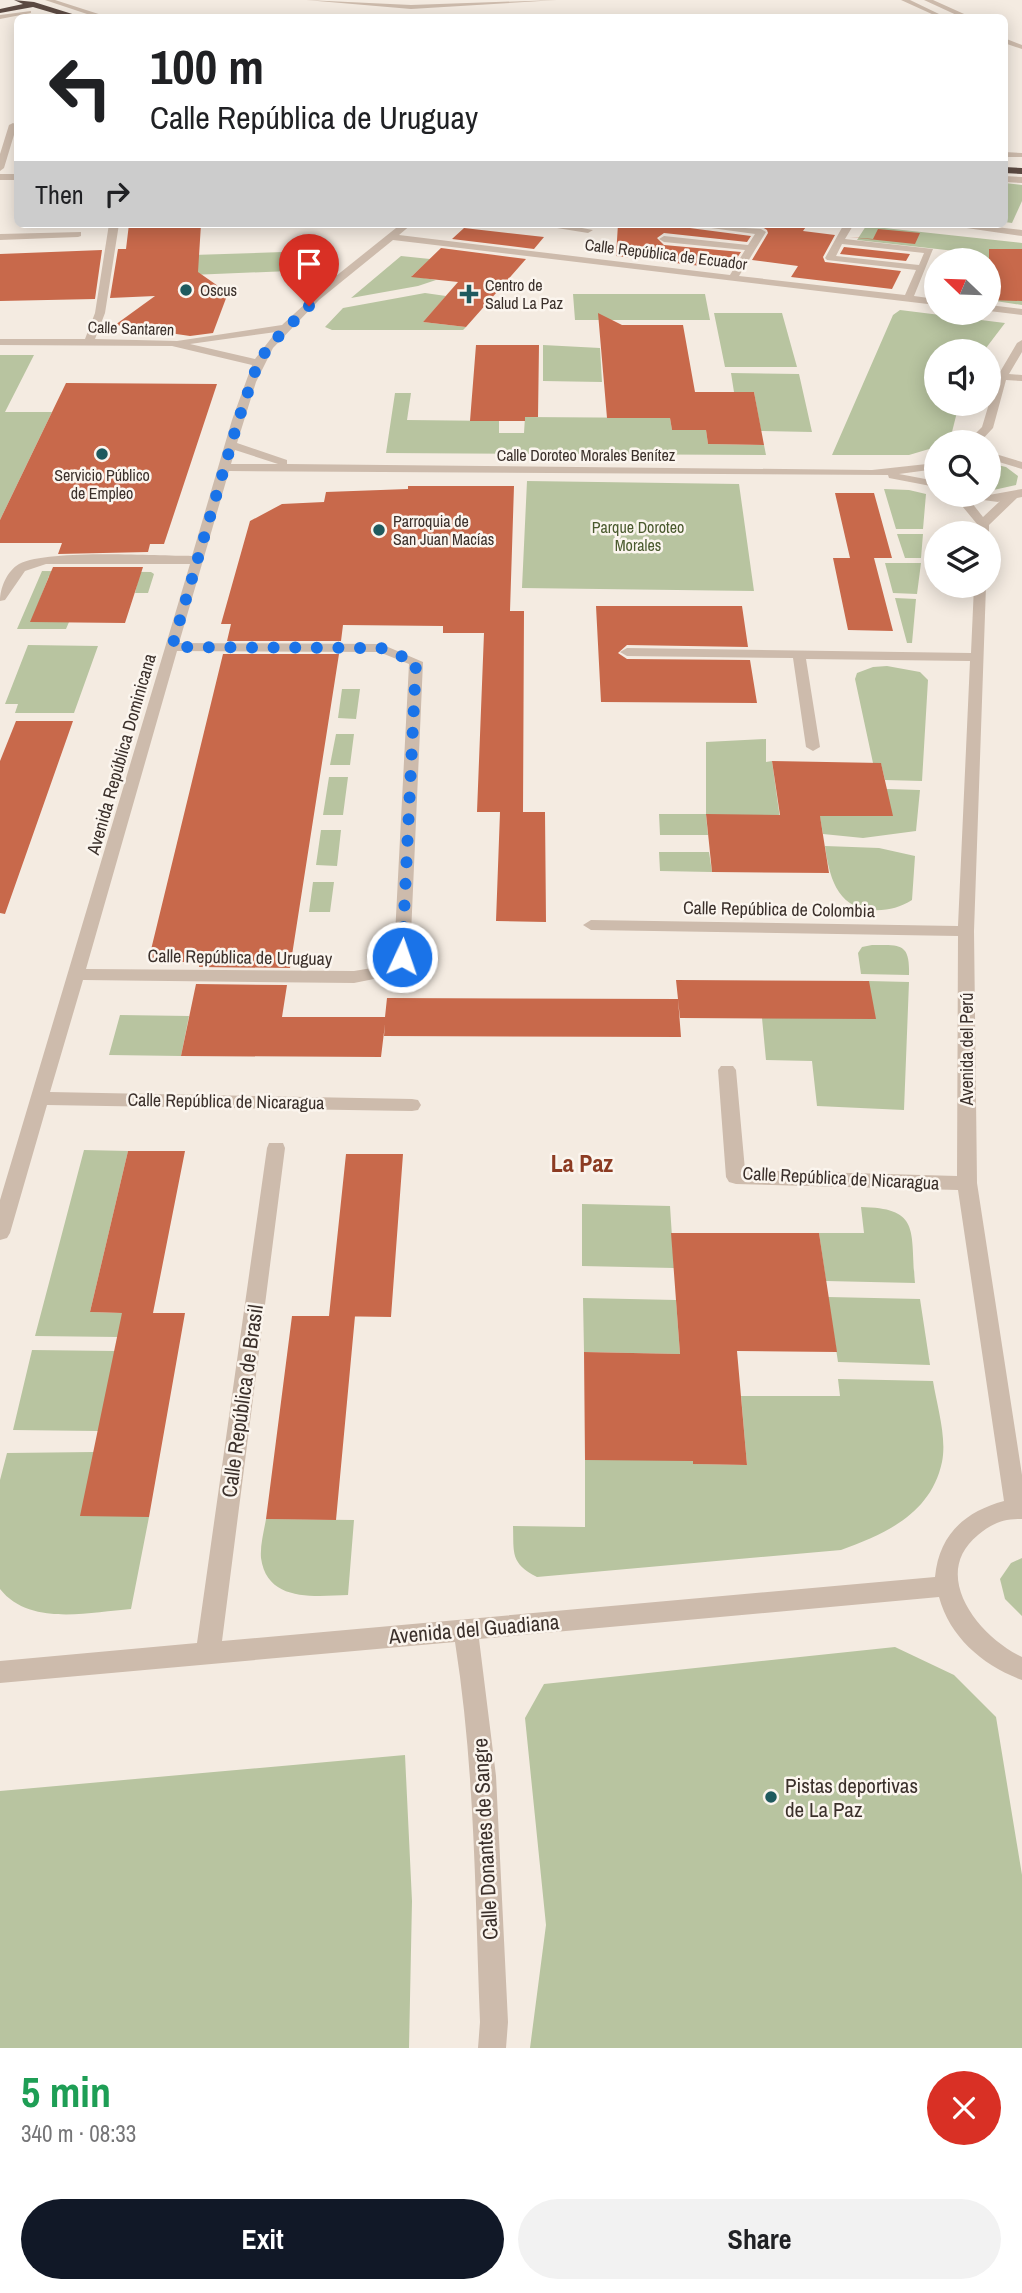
<!DOCTYPE html>
<html lang="en">
<head>
<meta charset="utf-8">
<style>
  :root { --surface:#fff; --page:#f2f2f2; --text:#202124; --muted:#757577; --accent:#111827 }
  body { margin:0; font-family:"Archivo Narrow",sans-serif; background:var(--page); color:var(--text); height:100vh; display:flex; flex-direction:column; font-size:26px; white-space:nowrap }
  * { box-sizing:border-box; margin:0 }
  p { font-size:23px; color:var(--muted) }
  .icon { flex:none; width:38px; height:38px; fill:none; stroke:currentColor; stroke-width:2; stroke-linecap:round; stroke-linejoin:round }
  .map { position:relative; height:2048px; overflow:hidden }
  .drawer { display:flex; flex-direction:column; background:var(--surface); flex:1 }
  .drawer>* { flex:none }
  .guide { position:absolute; left:14px; top:14px; width:994px; height:214px; border-radius:10px; box-shadow:0 4px 18px #0003; background:#fff; color:var(--text); overflow:hidden }
  .needle { width:46px; rotate:293deg }
  .fabs { position:absolute; left:924px; top:248px; display:grid; gap:14px }
  .fabs a { display:grid; place-items:center; width:77px; height:77px; border-radius:50%; background:var(--surface); box-shadow:0 4px 18px #0003; font-size:35px }
  .pin { position:absolute; display:grid; place-items:center; width:60px; height:60px; color:#fff; margin:-72px -30px; border-radius:50% 50% 50% 0; rotate:-45deg; box-shadow:0 0 7px #0007 }
  .pin .icon { rotate:45deg }
  .me { position:absolute; width:77px; margin:-38px; rotate:3deg; stroke-linejoin:round; filter:drop-shadow(0 0 5px #0008) }
  .turn { display:flex; align-items:center; gap:24px; height:147px; padding:0 21px; font-size:32px }
  .turn .icon { width:91px; height:91px; stroke-width:2.5 }
  .turn b { display:block; font-size:49px; line-height:60px }
  .then { display:flex; align-items:center; height:66px; padding:0 21px; background:#0003; gap:14px; font-size:26px }
  .round { display:grid; place-items:center; flex:none; width:74px; height:74px; border-radius:37px; background:var(--page) }
  .overview { display:flex; align-items:center; justify-content:space-between; height:119px; padding:0 21px }
  h1 { font-size:42px; font-weight:800; line-height:52px; color:#1e9e55 }
  .action { display:flex; gap:14px; margin-top:auto; padding:14px 21px }
  .action a { flex:1; height:80px; border-radius:42px; background:var(--accent); color:#fff; font-size:28px; font-weight:800; line-height:80px; text-align:center }
  .action a+a { background:var(--page); color:var(--text) }
  .map>svg:first-child { display:block }
  .green { fill:#b8c4a0 }
  .building { fill:#c8694b }
  .lines { fill:none; stroke-linecap:round; stroke-linejoin:round }
  .minor { fill:#cdbbac; fill-rule:evenodd }
  .highway { fill:#5c4a42; fill-rule:evenodd }
  .route { stroke:#1a73e8; stroke-width:12; stroke-dasharray:0 21.6 }
  .poi-dot { fill:#1f5a5e; stroke:#fbf5ee; stroke-width:2.5 }
  .labels { text-anchor:middle; dominant-baseline:central; stroke-width:5; stroke-linejoin:round; paint-order:stroke }
  .far-street-label { font-size:16px; fill:#3b302b; stroke:#fbf5ee }
  .far-poi-label { font-size:16px; fill:#3b302b; stroke:#fbf5ee; text-anchor:start }
  .far-park-label { font-size:16px; fill:#4a5a2e; stroke:#fbf5ee }
  .street-label { font-size:18px; fill:#3b302b; stroke:#fbf5ee }
  .near-street-label { font-size:21px; fill:#3b302b; stroke:#fbf5ee }
  .near-poi-label { font-size:21px; fill:#3b302b; stroke:#fbf5ee; text-anchor:start }
  .district-label { font-size:24px; font-weight:bold; fill:#8c3b22; stroke:#fbf5ee }
</style>
</head>
<body>
<div class="map">
<svg width="1022" height="2048" viewBox="0 0 1022 2048">
  <rect width="100%" height="100%" fill="#f4ebe1"/>
  <!-- green -->
  <path class="green" d="M1005 183 1022 185V201L1012 223 1005 222Z
    M866 226 1022 243V305L989 300V261H951L955 251 857 240Z
    M312 251 314 270 191 275 193 255Z
    M401 256 430 259 412 276 436 280 418 286 351 298Z
    M425 293 446 296 423 322 466 327 463 330H332L325 327 343 308Z
    M573 294H705L710 320H575Z
    M900 310 1005 323 983 352H936V404H959L952 432 946 443H936V447L909 455H832L893 315Z
    M714 313H782L797 367H725Z
    M543 345 600 348 602 382 543 381Z
    M0 355H34L5 412H52L0 520Z
    M731 373 799 374 812 432 761 431 754 392H734Z
    M395 393H411L407 420 499 421V433H524L525 417 670 418 672 430H706L708 444 764 445 766 455 386 453Z
    M989 463 1006 467 1018 476 1016 485 989 491Z
    M527 481 739 484 754 591 522 588Z
    M884 489 909 490 926 494 923 529H896Z
    M897 534H923L921 558H905Z
    M885 563H921L917 594 893 593Z
    M42 571 151 572 154 574 148 593H135L139 576H49L31 622H69L66 629H17Z
    M895 598 916 599 912 643H907Z
    M28 645 98 646 74 713H15L18 704H5Z
    M887 666 920 672 928 680 922 781 885 780 881 764 873 763 855 679 857 673 873 667Z
    M342 689H360L356 719 338 718Z
    M336 734H354L350 765H330Z
    M766 739V762L772 761 781 826 706 815 708 835H660L659 814H706V742Z
    M329 777H348L343 815H323Z
    M886 789 920 790 916 831 863 838 823 834 818 806 857 816H892Z
    M321 830H341L337 866 316 865Z
    M825 846 879 848 915 856 912 900C899 908 887 911 871 910 836 907 829 875 825 846Z
    M659 852H709L712 872 660 871Z
    M313 882H334L330 912H309Z
    M872 945C901 945 910 943 909 975L861 974 858 953 862 947Z
    M869 981 909 982 904 1110 817 1106 812 1061 766 1060 762 1018Z
    M120 1015 189 1016 181 1056 109 1055Z
    M84 1150 128 1151 90 1312 123 1313 118 1337 35 1336Z
    M582 1204 670 1206 674 1268 582 1266Z
    M861 1207C922 1208 910 1232 915 1283L826 1281 819 1233H864Z
    M828 1297 920 1299 930 1365 838 1362Z
    M583 1298 676 1300 680 1354 584 1352Z
    M32 1350 115 1351 99 1431 13 1430Z
    M838 1379 933 1381C937 1406 947 1437 942 1462 931 1514 885 1534 841 1550L537 1577C510 1563 514 1553 513 1526L585 1527V1460L692 1438 694 1464 747 1465 741 1396H840Z
    M94 1452 149 1517 131 1609C90 1612 30 1627 0 1589V1480L7 1453Z
    M266 1519 354 1520 348 1595C316 1596 267 1603 261 1558 260 1545 264 1531 266 1519Z
    M1022 1558V1616L1005 1599 1000 1579 1011 1563Z
    M895 1647 954 1675 996 1717 1022 1875V2048H530L546 1925 525 1718 544 1684Z
    M405 1755 412 1901 409 2048H0V1791Z"/>
  <!-- building -->
  <path class="building" d="M129 224H201L198 272 228 293 213 333 190 336 115 325 155 296 110 298 118 249H126Z
    M618 224H679L682 227 751 236 747 242 664 233 657 238 664 245 741 252 737 258 726 257 718 268 616 256Z
    M724 224H808L803 231 835 235 823 257 825 262 901 271 892 289 791 277 798 266 752 260 768 233 767 230 761 226Z
    M464 228 544 237 534 249 452 239Z
    M878 229 920 233 915 244 849 237 873 239Z
    M844 247 910 254 906 261 840 254Z
    M441 248 526 259 466 327 423 322 458 282 411 277Z
    M989 249H1022V301L989 300Z
    M102 250 95 299 0 301V254Z
    M598 313 622 325H683L695 392H754L764 445 708 444 706 430H672L670 418H607Z
    M476 345H539L538 417H525V421H470Z
    M66 383 217 384 164 544H150L148 552 58 554 62 543H0V520Z
    M408 486H514L510 611H524L523 812H477L484 633H443V626L343 625 341 641H227L231 624H221L250 521 282 504 324 502 326 492 408 489Z
    M835 493H874L892 558H874L893 631 848 630 833 558H850Z
    M53 567H143L125 623 30 622Z
    M596 606H742L748 647 627 645 618 653 627 659 750 660 757 703 601 702Z
    M223 654H339L290 968 199 967 200 962H148Z
    M16 721H73L5 914 0 913V761Z
    M772 761 881 763 893 816H820L829 873 712 872 706 814 780 815Z
    M500 812H545L546 922 496 921Z
    M676 980 869 981 876 1019 680 1018Z
    M196 984 287 985 282 1017H385L387 998 678 999 681 1037 384 1036 385 1024 381 1057 181 1056Z
    M128 1151H185L153 1313H185L149 1517 80 1516 122 1313 90 1312Z
    M346 1154H403L391 1317 329 1316Z
    M671 1233H819L837 1352 737 1351 747 1465 693 1464V1461L585 1460 584 1352 680 1354Z
    M292 1316H355L336 1520 266 1519Z"/>
  <g class="lines">
    <!-- minor -->
    <path class="minor" d="M45 0H55L111 18H99Z
      M306 0 411 5 557 0 411 9Z
      M901 0H910L939 14 934 15Z
      M924 0H933L973 18H963Z
      M31 11V13L0 19V15Z
      M1004 38 1022 45V49L1004 43Z
      M13 123 17 125 4 168 0 171V154L9 125Z
      M1004 152 1022 153V157H1004Z
      M0 174H18V180H0Z
      M1004 176 1022 177V183L1004 182Z
      M109 224H119L105 313 95 339 177 341 282 325 331 280 401 224H412L399 235 730 275 745 250 664 242 659 239 664 236 748 245 755 234 682 224 761 229 766 232 739 276 905 295 916 270 827 260 825 258 844 224H854L845 239 933 249 914 296 936 299V305L393 240 319 300 273 348 256 382 237 443 287 460V464L872 470 936 463V469L899 474 936 481V487L889 478 888 475 229 471 179 643 381 644 423 662 410 957 389 976 354 983 83 980 50 1092 412 1099 418 1100 421 1105 418 1110 412 1111 47 1105 10 1233 7 1238 0 1240V1200L190 564H46L25 571 5 600 0 601C0 588 7 571 19 564 50 549 153 556 192 556L232 420 252 365 172 346 0 345V339H85L95 313ZM842 244 924 253 919 265 836 256ZM276 332 255 359 190 344ZM235 450 278 464H231ZM177 651 379 652 409 664 394 955 378 967 354 971 86 969Z
      M532 224H560L593 230 588 233Z
      M939 224H968L1022 230V236Z
      M81 232V236L78 237 0 240V234Z
      M989 305 1022 309V315L989 311Z
      M1022 340V352L1009 374 1022 375V381L1006 380 993 428 979 443H966L982 427 997 377 1017 343Z
      M989 452 1022 462V469L989 459Z
      M1022 489V497L1017 498 989 525V535L977 534V524L953 495H989ZM968 498 998 502 1000 501 983 517Z
      M974 586H986L974 931 977 1183 1022 1475V1519C1004 1518 991 1524 978 1535 929 1575 979 1637 1022 1657V1680C984 1666 950 1638 939 1597L479 1639 496 1776 508 2022 506 2048H478L480 2022C475 1895 475 1768 455 1642L0 1683V1661L197 1643 267 1148 269 1143H283L285 1148 222 1641 935 1577C939 1535 964 1512 1004 1501L958 1190 736 1184 729 1182 726 1177 718 1070 721 1066H733L736 1070 745 1170 957 1176 958 936 591 930 583 925 591 920 958 926 970 661 806 659 820 747 813 751 806 747 793 658 627 656 620 652 627 648 971 653Z"/>
    <!-- highway -->
    <path class="highway" d="M14 0 34 2 85 18H70L33 7 0 13V9L23 4Z
      M1004 167 1022 168V174L1004 173Z"/>
  </g>
  <g class="lines">
    <!-- route -->
    <path class="route" d="M309 306 270 345 258 363 238 421 172 647 381 648 416 662 402 957"/>
  </g>
  <!-- markers -->
  <g class="poi-dot">
    <circle cx="186" cy="290" r="7"/>
    <path d="M465.5 283.5h7v7h7v7h-7v7h-7v-7h-7v-7h7z"/>
    <circle cx="102" cy="454" r="7"/>
    <circle cx="379" cy="530" r="7"/>
    <circle cx="771" cy="1797" r="7"/>
  </g>
  <g class="labels">
    <!-- far-street labels -->
    <g class="far-street-label">
      <text transform="translate(666 254) rotate(7)">Calle República de Ecuador</text>
      <text transform="translate(131 328) rotate(2)">Calle Santaren</text>
      <text x="586" y="455">Calle Doroteo Morales Benítez</text>
    </g>
    <!-- far-poi labels -->
    <g class="far-poi-label">
      <text x="485" y="285">Centro de<tspan x="485" dy="18">Salud La Paz</tspan></text>
      <text x="200" y="290">Oscus</text>
      <text x="102" y="475" text-anchor="middle">Servicio Público<tspan x="102" dy="18">de Empleo</tspan></text>
      <text x="393" y="521">Parroquia de<tspan x="393" dy="18">San Juan Macías</tspan></text>
    </g>
    <!-- far-park labels -->
    <g class="far-park-label">
      <text x="638" y="527">Parque Doroteo<tspan x="638" dy="18">Morales</tspan></text>
    </g>
    <!-- street labels -->
    <g class="street-label">
      <text transform="translate(121 754) rotate(-74)">Avenida República Dominicana</text>
      <text transform="translate(779 909) rotate(1)">Calle República de Colombia</text>
      <text transform="translate(240 957) rotate(1)">Calle República de Uruguay</text>
      <text transform="translate(966 1049) rotate(-90)">Avenida del Perú</text>
      <text transform="translate(226 1101) rotate(1)">Calle República de Nicaragua</text>
      <text transform="translate(841 1178) rotate(3)">Calle República de Nicaragua</text>
    </g>
    <!-- near-street labels -->
    <g class="near-street-label">
      <text transform="translate(242 1401) rotate(-82)">Calle República de Brasil</text>
      <text transform="translate(474 1629) rotate(-5)">Avenida del Guadiana</text>
      <text transform="translate(485 1839) rotate(-93)">Calle Donantes de Sangre</text>
    </g>
    <!-- near-poi labels -->
    <g class="near-poi-label">
      <text x="785" y="1785">Pistas deportivas<tspan x="785" dy="24">de La Paz</tspan></text>
    </g>
    <!-- district labels -->
    <g class="district-label">
      <text x="582" y="1163">La Paz</text>
    </g>
  </g>
</svg>
<div class="fabs">
<a><svg class="needle" viewBox="-14 -14 28 28"><path d="M0-13l5 13h-10z" fill="#e53935"/><path d="M0 13l5-13h-10z" fill="#757577"/></svg></a>
<a><svg class="icon" aria-label="sound" viewBox="0 0 24 24"><path d="M4 9h4l5-4v14l-5-4H4zM17 9q2 3 0 6"/></svg></a>
<a><svg class="icon" aria-label="search" viewBox="0 0 24 24"><circle cx="10" cy="10" r="6"/><path d="M15 15l6 6"/></svg></a>
<a><svg class="icon" aria-label="layers" viewBox="0 0 24 24"><path d="M12 4l9 5-9 5-9-5zM3 14l9 5 9-5"/></svg></a>
</div>
<div class="pin" style="left:309px;top:306px;background:#d93025"><svg class="icon" aria-label="arrive" viewBox="0 0 24 24"><path d="M6 21V4h12l-3 4 3 4H6"/></svg></div>
<svg class="me" style="left:402px;top:957px" viewBox="-20 -20 40 40"><circle r="17" fill="#1a73e8" stroke="#fff" stroke-width="3"/><path d="M0-11L8 9 0 5-8 9z" fill="#fff"/></svg>
<div class="guide">
<div class="turn"><svg class="icon" aria-label="left" viewBox="0 0 24 24"><path d="M17 20v-9H6M10 6l-5 5 5 5"/></svg><div><b>100 m</b>Calle República de Uruguay</div></div>
<div class="then">Then<svg class="icon" aria-label="right" viewBox="0 0 24 24"><path d="M7 20v-9h11M14 6l5 5-5 5"/></svg></div>
</div>
</div>
<section class="drawer">
<div class="overview"><div><h1>5 min</h1><p>340 m · 08:33</p></div><a class="round" style="background:#d93025;color:#fff"><svg class="icon" aria-label="close" viewBox="0 0 24 24"><path d="M6 6l12 12M18 6L6 18"/></svg></a></div>
<div class="action"><a>Exit</a><a>Share</a></div>
</section>
</body>
</html>
